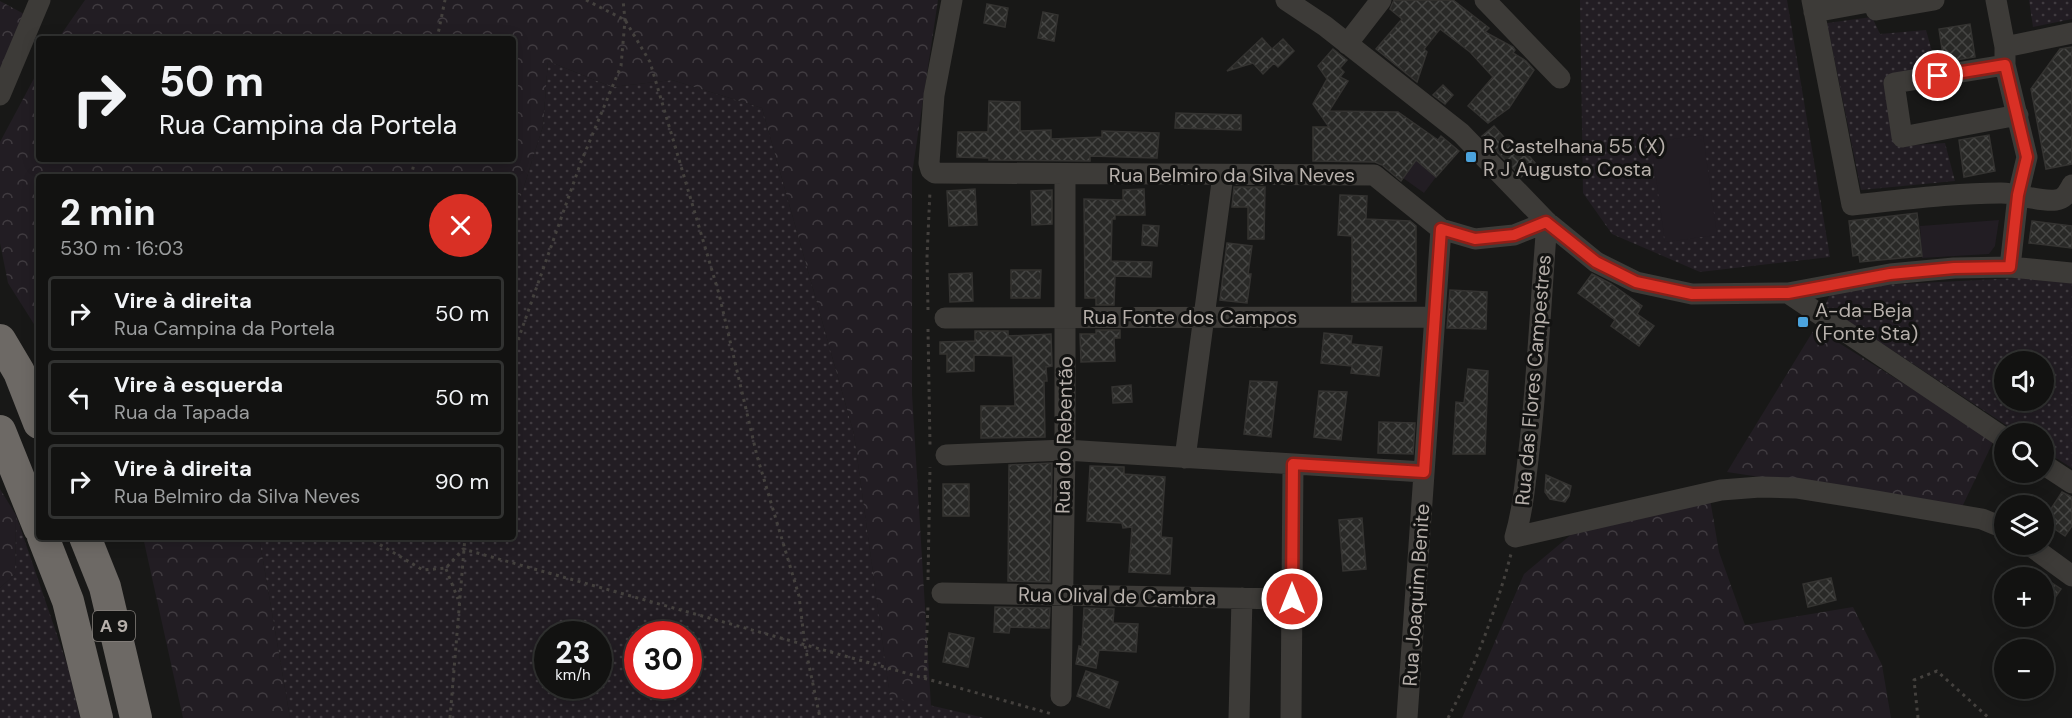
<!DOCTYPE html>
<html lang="pt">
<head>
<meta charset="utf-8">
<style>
  :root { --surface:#121211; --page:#1b1b1a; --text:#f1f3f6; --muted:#9c9e9f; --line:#313231 }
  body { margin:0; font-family:"DM Sans",sans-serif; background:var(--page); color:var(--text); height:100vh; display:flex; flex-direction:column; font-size:22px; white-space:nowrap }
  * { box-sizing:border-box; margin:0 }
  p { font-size:20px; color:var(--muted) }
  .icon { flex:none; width:33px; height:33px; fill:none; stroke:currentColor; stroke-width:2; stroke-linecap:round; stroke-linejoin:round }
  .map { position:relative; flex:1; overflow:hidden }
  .details { position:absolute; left:36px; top:174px; width:480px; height:366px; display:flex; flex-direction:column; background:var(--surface); border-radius:6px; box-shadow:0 3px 15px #0003,0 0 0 2px var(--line) }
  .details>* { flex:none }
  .top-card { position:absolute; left:36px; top:36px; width:480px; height:126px; border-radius:6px; box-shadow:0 3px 15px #0003,0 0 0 2px var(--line); background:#121211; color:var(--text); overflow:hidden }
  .buttons { position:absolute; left:1994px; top:351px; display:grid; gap:12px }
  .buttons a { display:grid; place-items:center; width:60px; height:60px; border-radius:50%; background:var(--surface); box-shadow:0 3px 15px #0003,0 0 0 2px var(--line); font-size:30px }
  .speed { position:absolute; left:534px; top:621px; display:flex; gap:12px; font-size:30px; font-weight:700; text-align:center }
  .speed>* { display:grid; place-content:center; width:78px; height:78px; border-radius:50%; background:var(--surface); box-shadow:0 3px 15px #0003,0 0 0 2px var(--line); line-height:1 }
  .speed small { font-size:15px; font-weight:400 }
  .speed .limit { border:9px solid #d22; background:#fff; color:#111 }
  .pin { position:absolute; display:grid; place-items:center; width:51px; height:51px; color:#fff; margin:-26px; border:3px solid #fff; border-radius:50%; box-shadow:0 2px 6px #0007 }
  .me { position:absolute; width:66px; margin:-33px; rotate:0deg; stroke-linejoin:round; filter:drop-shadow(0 0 4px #0008) }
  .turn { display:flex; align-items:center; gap:21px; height:126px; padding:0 24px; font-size:27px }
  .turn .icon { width:78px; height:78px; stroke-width:2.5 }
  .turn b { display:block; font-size:42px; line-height:51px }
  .round { display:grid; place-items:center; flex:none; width:63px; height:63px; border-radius:32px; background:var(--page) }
  .summary { display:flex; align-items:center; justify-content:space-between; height:102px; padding:0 24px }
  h1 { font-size:36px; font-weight:800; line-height:45px }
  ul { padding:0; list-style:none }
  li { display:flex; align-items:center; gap:18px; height:75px; margin:0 12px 9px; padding:0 12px; border:3px solid var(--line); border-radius:6px }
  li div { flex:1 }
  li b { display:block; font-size:22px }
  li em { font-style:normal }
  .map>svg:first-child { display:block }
  .grass { fill:url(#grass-dots); fill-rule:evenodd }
  .forest { fill:url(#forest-crowns) }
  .green { fill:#221d23 }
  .building { fill:url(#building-cross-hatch); stroke:#343331; stroke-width:1.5 }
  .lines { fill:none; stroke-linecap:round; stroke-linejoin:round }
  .path { stroke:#44413e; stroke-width:3; stroke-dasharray:3 4.5; stroke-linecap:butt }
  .minor { stroke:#3d3b38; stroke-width:21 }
  .highway { stroke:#6d6965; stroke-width:32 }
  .route-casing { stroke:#8d1f18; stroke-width:15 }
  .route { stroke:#d93025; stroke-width:10 }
  .poi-dot { fill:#4ba3dd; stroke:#131312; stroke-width:2 }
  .labels { text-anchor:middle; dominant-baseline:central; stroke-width:6; stroke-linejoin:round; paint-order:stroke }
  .shield { fill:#131312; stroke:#86817d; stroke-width:1.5 }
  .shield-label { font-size:18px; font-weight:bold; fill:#b7b0ab }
  .poi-label { font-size:20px; fill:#b7b0ab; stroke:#131312; text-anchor:start }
  .street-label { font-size:20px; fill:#b7b0ab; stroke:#131312 }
</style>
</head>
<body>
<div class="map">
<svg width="2072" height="718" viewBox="0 0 2072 718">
  <defs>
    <pattern id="grass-dots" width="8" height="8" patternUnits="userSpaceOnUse" patternTransform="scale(1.5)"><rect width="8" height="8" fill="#221d23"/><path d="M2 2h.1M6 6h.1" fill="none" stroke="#403b40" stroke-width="1.8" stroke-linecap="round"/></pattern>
    <pattern id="forest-crowns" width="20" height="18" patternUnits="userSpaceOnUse" patternTransform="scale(1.5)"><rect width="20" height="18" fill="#221d23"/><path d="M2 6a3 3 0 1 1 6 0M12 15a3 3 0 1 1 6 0" fill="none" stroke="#403b40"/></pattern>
    <pattern id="building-cross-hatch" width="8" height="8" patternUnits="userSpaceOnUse" patternTransform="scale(1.5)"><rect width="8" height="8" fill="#292927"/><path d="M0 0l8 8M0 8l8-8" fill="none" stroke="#464644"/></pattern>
  </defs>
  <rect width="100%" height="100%" fill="#181817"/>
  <!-- grass -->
  <path class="grass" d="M1580 0H1787L1830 257 1700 272 1612 234 1583 193Z
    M2029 0H2072V19L2033 27Z
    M1872 17 1880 34 1926 30 1937 69 1885 78 1898 146 1945 143 1955 181 1861 190 1827 23Z
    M548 61 612 87 672 80 762 108 854 434 890 696 985 718H290L259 537H513V221L543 126ZM548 634H598V686H548ZM638 634H688V686H638Z
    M2041 277 2072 283V468L2043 450V434L2018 433 1825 306 1830 294 1880 285ZM2004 362H2043V400H2004Z
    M16 515 68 667 80 718H0V588L15 574Z"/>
  <!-- forest -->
  <path class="forest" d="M85 0H938L912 174V394L931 706 890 697 854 434 762 108 672 80 612 87 548 61 543 126 513 221V177H39V332L8 283 0 243V142L39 69V159H513V39H58Z
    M0 1 26 15 0 69Z
    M1815 328 1994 440 1962 507 1727 472Z
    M0 489 16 515 15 574 0 588Z
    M1710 499 1719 552 1745 625 1853 607 1882 665 1891 718H1462L1524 574 1573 533Z
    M143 537H259L290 718H183Z"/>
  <!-- green -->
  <path class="green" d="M1703 135 1717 235 1665 242 1651 142Z
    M1416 160 1436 177 1424 193 1403 178Z
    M1999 220 1995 246 1989 254 1922 258 1920 226Z"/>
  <!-- building -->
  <path class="building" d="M1394 0H1453L1489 28 1485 32 1513 47 1515 50 1513 53 1526 61 1534 70 1509 108 1488 123 1468 106 1493 77 1470 52 1440 29 1424 49 1427 52 1417 82 1376 49 1402 19 1390 9Z
    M987 4 1008 8 1005 27 984 23Z
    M1043 12 1058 15 1054 41 1038 38Z
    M1970 24 1975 57 1944 62 1939 29Z
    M1262 38 1272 49 1283 39 1294 51 1278 67 1274 63 1263 74 1253 63 1227 71Z
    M2072 47V164L2046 169 2031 89 2060 49Z
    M1333 49 1347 60 1340 68 1344 72 1340 77 1348 81 1329 111 1398 112 1438 140 1441 136 1459 151 1436 177 1416 160 1401 181 1382 165 1375 162 1313 161V127H1329L1313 104 1327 79 1318 66Z
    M1443 85 1453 95 1445 104 1433 95Z
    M989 101 1020 102V131L1051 130V139L1102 137V131L1159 133 1157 158 1090 156V161L989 160V158L957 157 958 132H988Z
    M1176 113 1241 115V130L1175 128Z
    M1494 126 1518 153 1523 149 1536 164 1521 177 1482 136Z
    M1989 135 1995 171 1964 177 1959 140Z
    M1234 187H1265L1264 239H1248V207H1232Z
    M975 189 977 225 949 226 947 191Z
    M1144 189 1145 215H1115V219H1112L1111 261 1152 262 1151 277 1115 276 1114 305H1096V298H1085L1084 199 1123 200V190Z
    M1052 190V224L1032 225 1031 191Z
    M1340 195 1367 196 1366 219 1410 221 1416 226V301L1352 302V236L1338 235Z
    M1917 213 1922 256 1860 262 1859 255 1853 256 1849 221Z
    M2032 221 2072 226V248L2029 243Z
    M1143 225 1159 226 1157 246 1142 245Z
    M1227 243 1252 246 1248 274H1251L1247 303 1220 300Z
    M1011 270H1041L1040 298H1011Z
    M972 273 973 301 950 302 949 274Z
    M1592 274 1611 284 1642 306 1637 314 1654 326 1639 346 1611 326 1615 320 1578 293Z
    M1450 290 1487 292 1486 329 1447 328Z
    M1096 330H1120V338H1114L1115 361 1081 362 1080 334H1096Z
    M975 331H1008V336L1051 334 1052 366 1046 367 1047 381H1044L1045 437 981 438V406H1015L1013 356 974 355V371L947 372V354H940V342L975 341Z
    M1324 333 1352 336 1351 344 1382 347 1379 376 1351 373 1352 366 1321 363Z
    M1468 369 1488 371 1485 454H1453L1456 402 1464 403Z
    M1250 381 1277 382 1271 437 1244 434Z
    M1131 385 1132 402 1113 403 1112 387Z
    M1319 391 1347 392 1341 440 1314 437Z
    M1379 422 1415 423 1413 454 1378 453Z
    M1052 463 1050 582 1008 581 1009 465Z
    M1090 466 1124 467V474L1165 477 1161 537 1172 538 1170 574 1129 572 1132 527 1123 528 1122 523 1087 521Z
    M1546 475 1571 486 1569 496 1565 502 1550 499 1545 492Z
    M943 484H969V516H943Z
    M2062 492 2072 497V526L2065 536 2043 521Z
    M1362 518 1366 569 1343 571 1339 520Z
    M2043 577 2061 589 2043 615Z
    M1831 578 1836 600 1808 607 1803 584Z
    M995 607 1050 608 1049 628 1010 627 1009 633 994 632Z
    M1084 608 1114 609 1113 623 1138 624 1136 652 1099 650 1096 668 1076 664 1079 646 1082 647Z
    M949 633 974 638 968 667 943 662Z
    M1086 671 1118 682 1109 708 1077 696Z"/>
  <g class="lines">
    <!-- path -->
    <path class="path" d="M586 0 625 20 650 62 719 294 757 456 799 596 805 646 820 718
      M437 39 445 0
      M411 177 415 159
      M928 310 927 257 930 191
      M928 329 930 445
      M513 354 581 162 621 66 625 20 623 0
      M367 537 423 570 446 568 463 549 1052 714
      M446 569 458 599
      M928 580 930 467
      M925 678 928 605
      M450 718 465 537
      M1448 718C1475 667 1496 610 1511 554
      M1918 718 1914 680 1937 671 1989 718"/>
    <!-- minor -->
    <path class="minor" d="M952 0 934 95 929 163 931 170 935 173 1374 175 1441 229 1475 239 1514 235 1547 222C1541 296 1538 369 1530 442 1526 474 1524 506 1515 537L1721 490 1760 487 1796 488 1865 499 1982 519 2004 528
      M1286 0 1325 26 1461 133 1547 222 1596 262 1636 282 1692 294 1788 293 1890 274 1954 268 2010 267 2072 273
      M1485 0 1560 78
      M1812 0 1852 205C1902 200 1951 193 2001 193 2020 193 2037 202 2056 200 2065 199 2068 192 2072 185
      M1874 0 1876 10 1934 0
      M1996 0 2005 47V65L2027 157 2018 195 2010 267
      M1814 12 1874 1
      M1347 44 1381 0
      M2005 47 2072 33
      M2005 65 1894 83 1902 137 2018 115
      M0 95 40 0
      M1788 293 2004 438
      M945 318 1435 317
      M946 455 1065 450 1424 472
      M1185 458 1223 175
      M2043 464 2072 483
      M2028 544 2072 576
      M942 593 1292 599
      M1061 696 1065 450V175
      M1239 718 1242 598
      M1291 718 1293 464
      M1407 718 1441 229"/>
    <!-- highway -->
    <path class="highway" d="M0 340 19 372 39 423
      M0 431 39 528
      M43 537 68 601 97 718
      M85 537 105 587 136 718"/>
  </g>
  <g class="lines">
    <defs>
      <path id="route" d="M1292 599 1293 464 1424 472 1441 229 1475 239 1514 235 1546 222 1596 262 1636 282 1692 294 1788 293 1890 274 1954 268 2010 267 2018 195 2027 157 2005 65 1938 76"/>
    </defs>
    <!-- route casing -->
    <use href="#route" class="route-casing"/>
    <!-- route -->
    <use href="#route" class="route"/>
  </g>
  <!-- markers -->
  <g class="poi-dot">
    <rect x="1465" y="151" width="12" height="12" rx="3"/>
    <rect x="1797" y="316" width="12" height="12" rx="3"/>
  </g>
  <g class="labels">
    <!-- shield labels -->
    <rect class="shield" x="93" y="611" width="42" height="30" rx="4.5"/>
    <g class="shield-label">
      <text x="114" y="626">A 9</text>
    </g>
    <!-- poi labels -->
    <g class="poi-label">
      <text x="1483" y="146">R Castelhana 55 (X)<tspan x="1483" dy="23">R J Augusto Costa</tspan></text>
      <text x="1815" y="310">A-da-Beja<tspan x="1815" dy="23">(Fonte Sta)</tspan></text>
    </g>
    <!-- street labels -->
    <g class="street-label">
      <text x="1232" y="175">Rua Belmiro da Silva Neves</text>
      <text x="1190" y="317">Rua Fonte dos Campos</text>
      <text transform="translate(1533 380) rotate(-85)">Rua das Flores Campestres</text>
      <text transform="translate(1064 435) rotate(-89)">Rua do Rebentão</text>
      <text transform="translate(1416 595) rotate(-86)">Rua Joaquim Benite</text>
      <text transform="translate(1117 596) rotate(1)">Rua Olival de Cambra</text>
    </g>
  </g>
</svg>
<div class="buttons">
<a><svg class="icon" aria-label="sound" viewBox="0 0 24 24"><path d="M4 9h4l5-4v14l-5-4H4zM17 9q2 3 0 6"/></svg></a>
<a><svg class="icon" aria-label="search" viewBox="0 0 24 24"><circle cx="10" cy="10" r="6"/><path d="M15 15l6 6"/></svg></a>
<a><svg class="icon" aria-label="layers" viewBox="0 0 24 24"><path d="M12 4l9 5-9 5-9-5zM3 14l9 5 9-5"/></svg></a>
<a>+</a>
<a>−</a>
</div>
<div class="speed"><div>23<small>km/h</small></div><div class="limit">30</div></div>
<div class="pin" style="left:1938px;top:76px;background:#d93025"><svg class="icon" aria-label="arrive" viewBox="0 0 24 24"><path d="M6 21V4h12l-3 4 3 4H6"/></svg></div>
<svg class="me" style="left:1292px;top:599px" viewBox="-20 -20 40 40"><circle r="17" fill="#d93025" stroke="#fff" stroke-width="3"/><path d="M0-11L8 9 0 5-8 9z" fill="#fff"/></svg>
<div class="top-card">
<div class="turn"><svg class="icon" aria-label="right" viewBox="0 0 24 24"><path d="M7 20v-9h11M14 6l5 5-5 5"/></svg><div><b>50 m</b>Rua Campina da Portela</div></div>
</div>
<section class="details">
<div class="summary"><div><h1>2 min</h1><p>530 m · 16:03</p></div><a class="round" style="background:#d93025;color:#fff"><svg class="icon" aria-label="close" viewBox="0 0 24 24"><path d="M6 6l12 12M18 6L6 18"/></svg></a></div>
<ul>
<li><svg class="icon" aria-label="right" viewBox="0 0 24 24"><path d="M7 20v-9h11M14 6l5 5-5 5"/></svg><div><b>Vire à direita</b><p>Rua Campina da Portela</p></div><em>50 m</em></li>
<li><svg class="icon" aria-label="left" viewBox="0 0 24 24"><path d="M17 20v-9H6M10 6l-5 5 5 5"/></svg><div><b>Vire à esquerda</b><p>Rua da Tapada</p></div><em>50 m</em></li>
<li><svg class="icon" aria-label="right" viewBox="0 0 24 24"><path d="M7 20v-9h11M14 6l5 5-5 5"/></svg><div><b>Vire à direita</b><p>Rua Belmiro da Silva Neves</p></div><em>90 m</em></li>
</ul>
</section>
</div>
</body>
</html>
